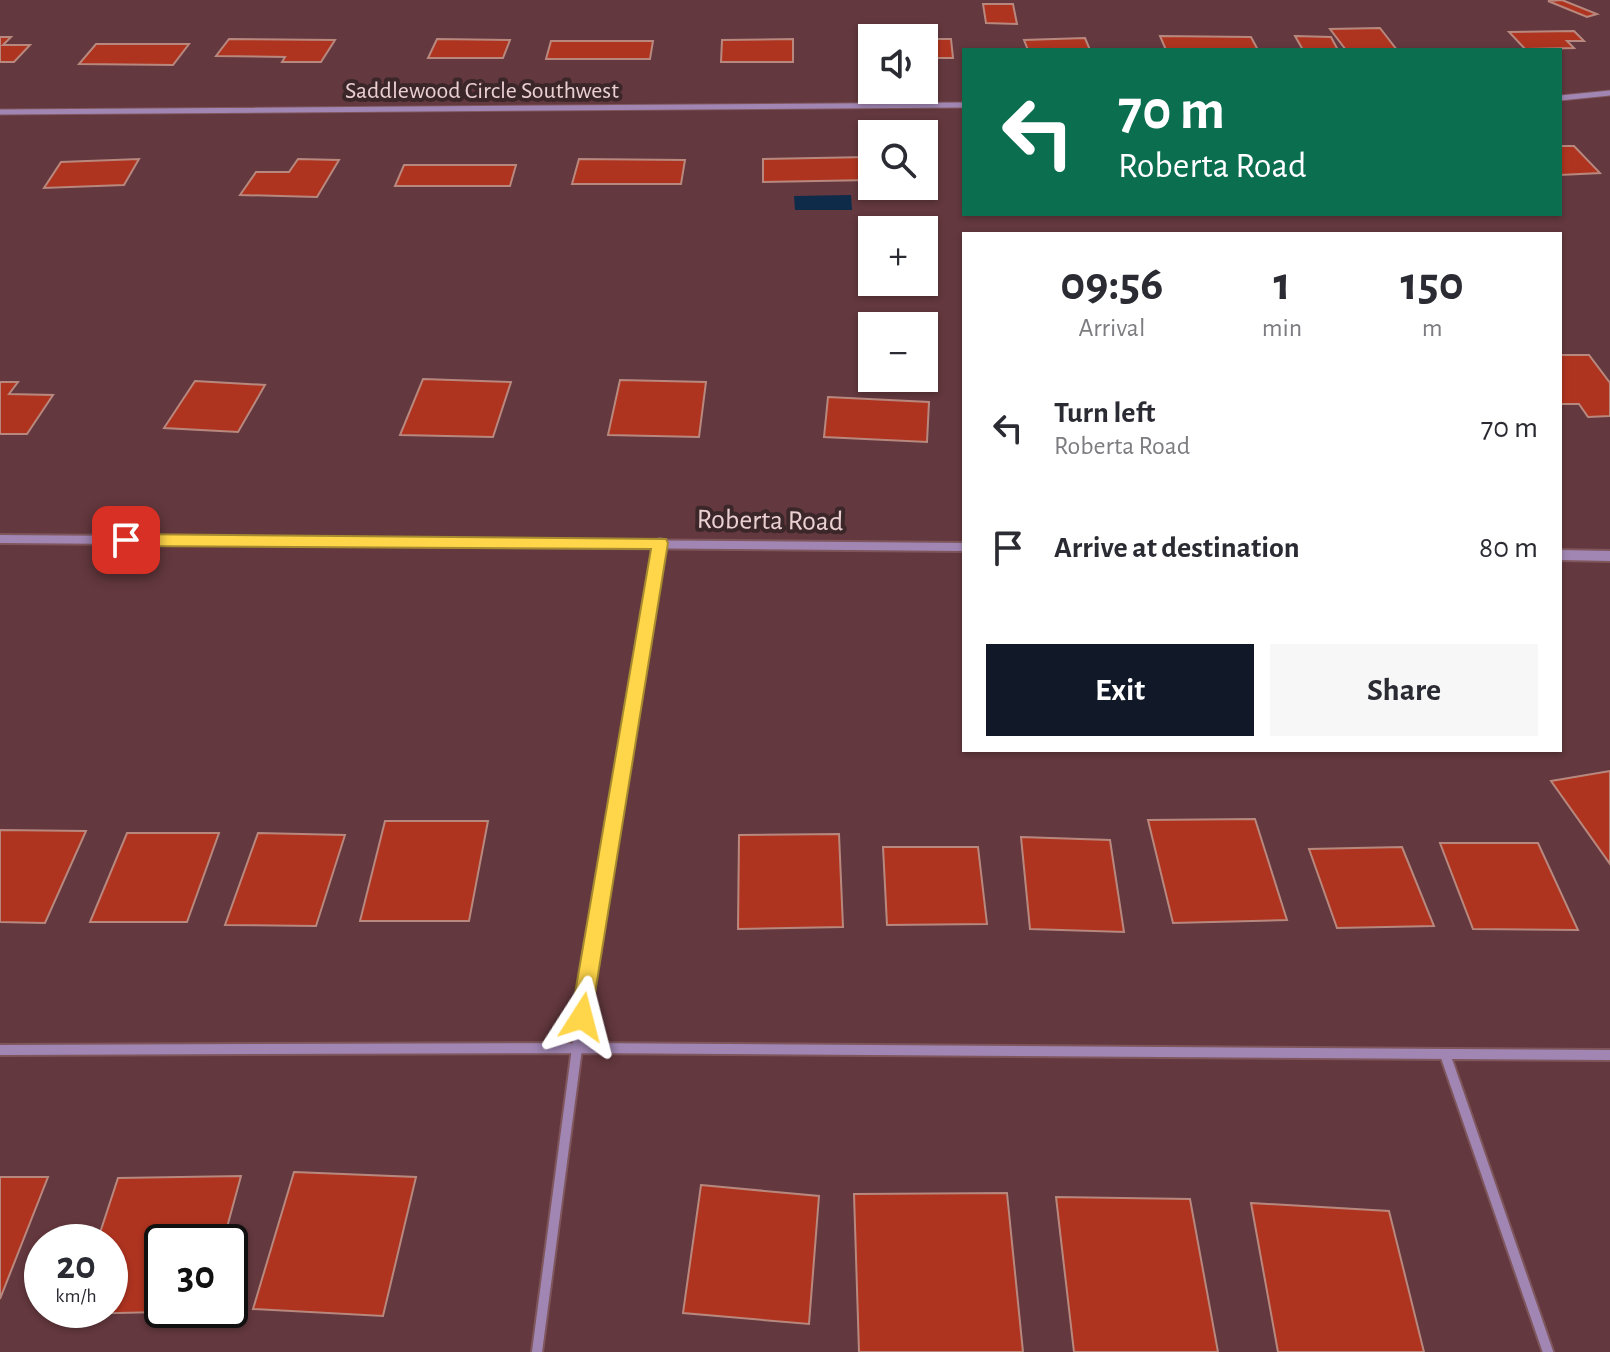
<!DOCTYPE html>
<html lang="en">
<head>
<meta charset="utf-8">
<style>
  :root { --surface:#fff; --page:#f7f7f7; --text:#2b2b33; --muted:#7c7c81; --accent:#111827 }
  body { margin:0; font-family:"Alegreya Sans",sans-serif; background:var(--page); color:var(--text); height:100vh; display:flex; flex-direction:column; font-size:30px; white-space:nowrap }
  * { box-sizing:border-box; margin:0 }
  p { font-size:26px; color:var(--muted) }
  .icon { flex:none; width:44px; height:44px; fill:none; stroke:currentColor; stroke-width:2; stroke-linecap:round; stroke-linejoin:round }
  .map { position:relative; flex:1; overflow:hidden }
  .side { position:absolute; left:962px; top:232px; width:600px; height:520px; display:flex; flex-direction:column; background:var(--surface); border-radius:0px; box-shadow:0 2px 6px #0004 }
  .side>* { flex:none }
  .top-card { position:absolute; left:962px; top:48px; width:600px; height:168px; border-radius:0px; box-shadow:0 2px 6px #0004; background:#0b6e4f; color:#fff; overflow:hidden }
  .fabs { position:absolute; left:858px; top:24px; display:grid; gap:16px }
  .fabs a { display:grid; place-items:center; width:80px; height:80px; border-radius:0px; background:var(--surface); box-shadow:0 2px 6px #0004; font-size:40px }
  .speed { position:absolute; left:24px; top:1224px; display:flex; gap:16px; font-size:40px; font-weight:700; text-align:center }
  .speed>* { display:grid; place-content:center; width:104px; height:104px; border-radius:50%; background:var(--surface); box-shadow:0 2px 6px #0004; line-height:1 }
  .speed small { font-size:20px; font-weight:400 }
  .speed .limit { border:4px solid #111; border-radius:12px; background:#fff; color:#111 }
  .pin { position:absolute; display:grid; place-items:center; width:68px; height:68px; color:#fff; margin:-34px; border-radius:16px; box-shadow:0 4px 12px #0006 }
  .me { position:absolute; width:88px; margin:-44px; rotate:9deg; stroke-linejoin:round; filter:drop-shadow(0 0 6px #0008) }
  .turn { display:flex; align-items:center; gap:28px; height:168px; padding:0 24px; font-size:36px }
  .turn .icon { width:104px; height:104px; stroke-width:2.5 }
  .turn b { display:block; font-size:56px; line-height:68px }
  .eta { display:flex; justify-content:space-evenly; align-items:center; height:136px; text-align:center }
  .eta b { font-size:48px; font-weight:600; line-height:56px }
  .cta { display:flex; gap:16px; margin-top:auto; padding:16px 24px }
  .cta a { flex:1; height:92px; border-radius:0px; background:var(--accent); color:#fff; font-size:32px; font-weight:600; line-height:92px; text-align:center }
  .cta a+a { background:var(--page); color:var(--text) }
  ul { padding:0; list-style:none }
  li { display:flex; align-items:center; gap:24px; height:120px; padding:0 24px }
  li div { flex:1 }
  li b { display:block; font-size:30px }
  li em { font-style:normal }
  .map>svg:first-child { display:block }
  .water { fill:#0e2b49 }
  .building { fill:#af3420; stroke:#b8887e; stroke-width:2 }
  .lines { fill:none; stroke-linecap:round; stroke-linejoin:round }
  .minor-far2-casing { stroke:#7e565c; stroke-width:7 }
  .minor-far1-casing { stroke:#7e565c; stroke-width:12 }
  .minor-casing { stroke:#7e565c; stroke-width:14 }
  .tertiary-casing { stroke:#7e565c; stroke-width:4 }
  .minor-far2 { stroke:#a186b3; stroke-width:5 }
  .minor-far1 { stroke:#a186b3; stroke-width:8 }
  .minor { stroke:#a186b3; stroke-width:10 }
  .tertiary { fill:#a186b3; fill-rule:evenodd }
  .route { fill:#ffd54a; stroke:#a68a30; stroke-width:2 }
  .labels { text-anchor:middle; dominant-baseline:central; stroke-width:8; stroke-linejoin:round; paint-order:stroke }
  .far-street-label { font-size:24px; fill:#ebd0d2; stroke:#3b2729 }
  .street-label { font-size:28px; fill:#ebd0d2; stroke:#3b2729 }
</style>
</head>
<body>
<div class="map">
<svg width="1610" height="1352" viewBox="0 0 1610 1352">
  <rect width="100%" height="100%" fill="#63383e"/>
  <!-- water -->
  <path class="water" d="M851 195 852 210H795L794 196Z"/>
  <!-- building -->
  <path class="building" d="M1562 0 1597 14 1587 17 1548 1Z
    M983 4H1013L1017 24 986 23Z
    M1380 28 1397 50H1346L1330 29Z
    M1574 31 1584 41H1567L1574 48 1525 49 1509 32Z
    M1160 36 1251 37 1258 50H1166Z
    M1295 36 1331 37 1338 50H1303Z
    M0 37H11L3 45H30L14 62H0Z
    M1085 38 1090 50H1028L1024 40Z
    M229 39 335 40 321 62H282L285 57 216 56Z
    M437 39 510 40 503 58H428Z
    M793 39V62H721L722 40Z
    M924 39H951L953 58H924Z
    M551 41H653L650 59H546Z
    M96 44H189L173 65 79 64Z
    M1560 146H1574L1600 173 1560 175Z
    M868 157 871 180 763 182V159Z
    M139 159 124 185 44 188 61 162Z
    M298 159 339 160 317 197 240 195 256 172H289Z
    M579 159 685 160 681 184H572Z
    M404 165H516L510 186H395Z
    M1560 355H1589L1610 383V416L1588 417 1579 404H1560Z
    M423 379 511 382 493 437 400 435Z
    M620 380 706 382 699 437 608 435Z
    M195 381 265 385 238 432 164 428Z
    M0 382H18L9 394 53 395 27 434H0Z
    M828 397 929 402 927 442 824 437Z
    M1610 771V864L1551 781Z
    M1255 819 1287 920 1173 923 1148 820Z
    M385 821H488L469 921H360Z
    M0 830 86 831 45 923 0 922Z
    M127 833H219L187 922H90Z
    M258 833 345 835 316 926 225 925Z
    M839 834 843 927 738 929 739 835Z
    M1021 837 1110 840 1124 932 1030 929Z
    M1440 843H1538L1578 930 1473 929Z
    M883 847H978L987 924 887 925Z
    M1402 847 1434 926 1337 928 1309 849Z
    M294 1172 416 1177 383 1316 253 1309Z
    M241 1176 223 1242H162V1310L205 1311 74 1314 75 1310H110V1242H97L118 1178Z
    M0 1177H48L0 1299Z
    M701 1185 819 1196 809 1324 683 1313Z
    M1007 1193 1023 1352H859L854 1194Z
    M1056 1197 1190 1199 1218 1352H1074Z
    M1251 1203 1389 1211 1424 1352H1278Z"/>
  <g class="lines">
    <defs>
      <path id="minor-far2" d="M1560 98 1610 93
        M0 112 964 105"/>
      <path id="minor-far1" d="M605 879 660 543"/>
      <path id="minor" d="M0 1050 577 1048 605 877
        M1445 1054 1548 1352
        M537 1352 577 1048 1610 1055"/>
      <path id="tertiary" d="M0 535 964 543V551L0 543Z
        M1560 550 1610 551V561L1560 560Z"/>
    </defs>
    <!-- minor-far2 casing -->
    <use href="#minor-far2" class="minor-far2-casing"/>
    <!-- minor-far1 casing -->
    <use href="#minor-far1" class="minor-far1-casing"/>
    <!-- minor casing -->
    <use href="#minor" class="minor-casing"/>
    <!-- tertiary casing -->
    <use href="#tertiary" class="tertiary-casing"/>
    <!-- minor-far2 -->
    <use href="#minor-far2" class="minor-far2"/>
    <!-- minor-far1 -->
    <use href="#minor-far1" class="minor-far1"/>
    <!-- minor -->
    <use href="#minor" class="minor"/>
    <!-- tertiary -->
    <use href="#tertiary" class="tertiary"/>
  </g>
  <!-- route -->
  <path class="route" d="M126 534 666 539 668 543 590 1024 582 1027 574 1024 571 1017 651 549 126 546 118 540Z"/>
  <g class="labels">
    <!-- far-street labels -->
    <g class="far-street-label">
      <text x="482" y="91">Saddlewood Circle Southwest</text>
    </g>
    <!-- street labels -->
    <g class="street-label">
      <text transform="translate(770 521) rotate(1)">Roberta Road</text>
    </g>
  </g>
</svg>
<div class="fabs">
<a><svg class="icon" aria-label="sound" viewBox="0 0 24 24"><path d="M4 9h4l5-4v14l-5-4H4zM17 9q2 3 0 6"/></svg></a>
<a><svg class="icon" aria-label="search" viewBox="0 0 24 24"><circle cx="10" cy="10" r="6"/><path d="M15 15l6 6"/></svg></a>
<a>+</a>
<a>−</a>
</div>
<div class="speed"><div>20<small>km/h</small></div><div class="limit">30</div></div>
<div class="pin" style="left:126px;top:540px;background:#d93025"><svg class="icon" aria-label="arrive" viewBox="0 0 24 24"><path d="M6 21V4h12l-3 4 3 4H6"/></svg></div>
<svg class="me" style="left:582px;top:1017px" viewBox="-20 -20 40 40"><path d="M0-17L14 15 0 8-14 15z" fill="#ffd54a" stroke="#fff" stroke-width="4"/></svg>
<div class="top-card">
<div class="turn"><svg class="icon" aria-label="left" viewBox="0 0 24 24"><path d="M17 20v-9H6M10 6l-5 5 5 5"/></svg><div><b>70 m</b>Roberta Road</div></div>
</div>
<section class="side">
<div class="eta">
<div><b>09:56</b><p>Arrival</p></div>
<div><b>1</b><p>min</p></div>
<div><b>150</b><p>m</p></div>
</div>
<ul>
<li><svg class="icon" aria-label="left" viewBox="0 0 24 24"><path d="M17 20v-9H6M10 6l-5 5 5 5"/></svg><div><b>Turn left</b><p>Roberta Road</p></div><em>70 m</em></li>
<li><svg class="icon" aria-label="arrive" viewBox="0 0 24 24"><path d="M6 21V4h12l-3 4 3 4H6"/></svg><div><b>Arrive at destination</b></div><em>80 m</em></li>
</ul>
<div class="cta"><a>Exit</a><a>Share</a></div>
</section>
</div>
</body>
</html>
